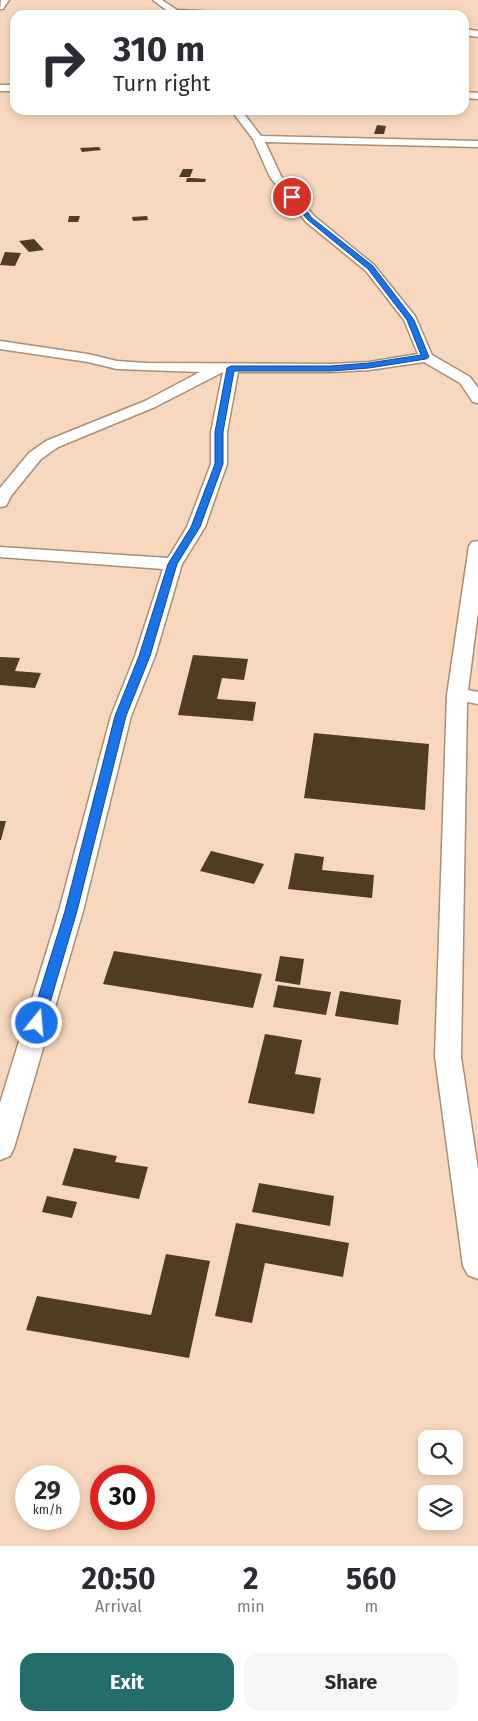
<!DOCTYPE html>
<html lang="en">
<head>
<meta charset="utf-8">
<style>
  :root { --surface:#fff; --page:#f7f7f7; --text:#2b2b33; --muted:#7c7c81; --accent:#236e6b }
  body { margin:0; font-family:"Fira Sans",sans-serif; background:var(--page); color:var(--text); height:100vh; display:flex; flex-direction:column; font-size:19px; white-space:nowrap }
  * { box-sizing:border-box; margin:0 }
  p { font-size:16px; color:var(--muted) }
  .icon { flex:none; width:28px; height:28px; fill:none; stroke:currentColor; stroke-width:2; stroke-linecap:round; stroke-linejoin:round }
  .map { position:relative; height:1546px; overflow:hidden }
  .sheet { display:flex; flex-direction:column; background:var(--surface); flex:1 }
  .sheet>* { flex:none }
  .top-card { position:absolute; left:10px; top:10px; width:459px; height:105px; border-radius:15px; box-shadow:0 2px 8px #0003; background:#fff; color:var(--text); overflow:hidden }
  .buttons { position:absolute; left:418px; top:1430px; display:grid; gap:10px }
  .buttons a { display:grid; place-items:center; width:45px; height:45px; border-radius:10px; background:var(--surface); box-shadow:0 2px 8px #0003; font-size:25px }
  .speed { position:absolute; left:15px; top:1465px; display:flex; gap:10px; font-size:25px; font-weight:700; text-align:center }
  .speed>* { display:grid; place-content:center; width:65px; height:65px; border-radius:50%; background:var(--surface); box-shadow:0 2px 8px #0003; line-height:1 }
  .speed small { font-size:12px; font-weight:400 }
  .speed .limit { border:8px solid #d22; background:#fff; color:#111 }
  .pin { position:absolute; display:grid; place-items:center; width:42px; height:42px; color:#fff; margin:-21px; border:2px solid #fff; border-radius:50%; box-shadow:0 1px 5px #0007 }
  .me { position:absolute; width:55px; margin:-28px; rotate:17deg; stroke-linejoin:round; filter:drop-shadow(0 0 4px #0008) }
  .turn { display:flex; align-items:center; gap:18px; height:105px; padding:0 20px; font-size:22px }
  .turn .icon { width:65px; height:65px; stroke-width:2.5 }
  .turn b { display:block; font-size:35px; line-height:42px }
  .eta { display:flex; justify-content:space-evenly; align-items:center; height:85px; text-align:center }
  .eta b { font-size:30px; font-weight:700; line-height:35px }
  .action { display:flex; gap:10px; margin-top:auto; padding:10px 20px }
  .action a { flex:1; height:58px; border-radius:15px; background:var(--accent); color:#fff; font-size:20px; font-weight:700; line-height:58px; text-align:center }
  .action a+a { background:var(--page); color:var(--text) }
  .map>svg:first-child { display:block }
  .building { fill:#4f3c22 }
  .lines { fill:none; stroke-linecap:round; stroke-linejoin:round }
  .street-casing { stroke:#aa8e76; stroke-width:3 }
  .street { fill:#fff; fill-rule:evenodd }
  .route { fill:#1a73e8; stroke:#114b97 }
</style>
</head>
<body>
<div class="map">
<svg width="478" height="1546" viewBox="0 0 478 1546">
  <rect width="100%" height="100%" fill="#f7d8be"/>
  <!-- building -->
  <path class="building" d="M377 125 386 126 384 134H374Z
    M99 147 101 150 82 152 80 148Z
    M183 169H193L190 177H179Z
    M187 178H193L206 179 205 182H186Z
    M69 216H80L78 222H68Z
    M147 216 148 220 133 221 132 217Z
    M34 239 44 250 29 252 19 241Z
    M5 252 21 253 15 266 0 265Z
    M193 655 248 659 244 680 222 678 217 699 256 702 253 721 178 715Z
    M0 657 20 658 15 671 41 673 35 688 0 685Z
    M314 733 429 744 425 810 304 798Z
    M0 821H6L1 840H0Z
    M211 851 264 864 254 884 200 871Z
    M295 853 324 857 322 870 374 875 372 898 288 889Z
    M114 951 262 974 253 1008 103 984Z
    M280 956 304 959 300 985 275 981Z
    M278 985 331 992 326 1015 273 1007Z
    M340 991 401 1000 398 1025 335 1016Z
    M265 1034 302 1040 295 1074 321 1078 314 1114 248 1103Z
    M74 1148 117 1156 115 1162 148 1167 139 1199 62 1185Z
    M259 1183 334 1196 330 1226 252 1212Z
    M47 1196 77 1202 72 1218 42 1212Z
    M236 1223 349 1243 343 1277 265 1263 252 1323 215 1316Z
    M166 1254 210 1261 189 1358 26 1330 37 1296 151 1315Z"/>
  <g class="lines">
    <defs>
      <path id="street" d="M1 0H9L3 9H0Z
        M153 0H162L177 10 223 12 227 15H173Z
        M464 29 478 31V37L464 35Z
        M0 85H15V91H0Z
        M464 92 478 93V99L464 98Z
        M231 110H241L261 136 478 141V147L265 142 281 176 314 216 374 265 415 316 432 355 470 377 478 388V403L473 402 460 383 424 362 369 370 331 372H238L227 432V464L205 527 182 564 155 656 131 716 83 911 14 1148 10 1156 0 1160V1103L59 911 111 716 135 656 163 569 0 557V547L168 558 187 527 211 464V432L223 372 155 407 58 447 41 459 11 496 6 506 0 507V488L29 453 46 441 145 401 200 372 117 369 88 362 0 349V341L88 354 117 361 146 363 331 364 369 362 418 354 404 320 366 271 306 222 270 177 253 139Z
        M478 541V612L468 690 478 692V704L467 702 461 1057 478 1169V1279L468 1275 463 1266 435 1057 447 695 469 546 472 542Z"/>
    </defs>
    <!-- street casing -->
    <use href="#street" class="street-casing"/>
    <!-- street -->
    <use href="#street" class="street"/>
  </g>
  <!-- route -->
  <path class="route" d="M290 196H295L312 218 373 266 414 320 429 357 426 359 369 368 331 371H234L223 432V464L200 527 177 564 150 656 126 716 77 911 44 1023 42 1026 37 1028 32 1026 30 1023 65 911 115 716 139 656 168 564 191 527 215 464V432L227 368 231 366H331L369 363 421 355 407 320 368 269 308 220 290 199Z"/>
</svg>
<div class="buttons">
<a><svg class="icon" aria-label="search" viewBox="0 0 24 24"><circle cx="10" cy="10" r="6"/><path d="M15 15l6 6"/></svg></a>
<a><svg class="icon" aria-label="layers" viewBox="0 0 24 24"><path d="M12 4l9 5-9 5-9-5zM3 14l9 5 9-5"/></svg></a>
</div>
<div class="speed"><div>29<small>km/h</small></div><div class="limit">30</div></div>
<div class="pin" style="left:292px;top:197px;background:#d93025"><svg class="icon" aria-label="arrive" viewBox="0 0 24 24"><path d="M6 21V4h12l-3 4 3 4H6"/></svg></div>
<svg class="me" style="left:37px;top:1023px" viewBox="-20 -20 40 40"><circle r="17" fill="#1a73e8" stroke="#fff" stroke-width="3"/><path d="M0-11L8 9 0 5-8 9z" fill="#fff"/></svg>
<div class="top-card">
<div class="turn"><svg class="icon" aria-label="right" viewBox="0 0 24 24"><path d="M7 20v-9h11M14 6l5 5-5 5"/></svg><div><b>310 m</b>Turn right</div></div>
</div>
</div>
<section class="sheet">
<div class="eta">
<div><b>20:50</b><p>Arrival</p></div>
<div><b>2</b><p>min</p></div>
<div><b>560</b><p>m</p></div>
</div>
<div class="action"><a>Exit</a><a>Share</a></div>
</section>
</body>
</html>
